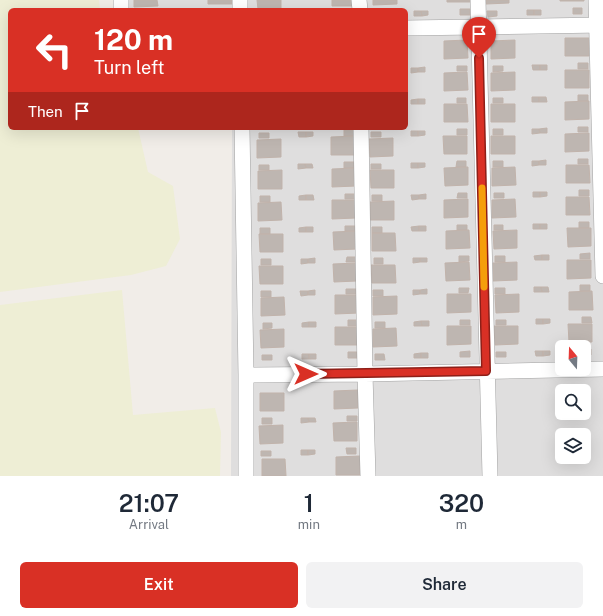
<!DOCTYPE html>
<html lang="en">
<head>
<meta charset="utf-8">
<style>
  :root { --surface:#fff; --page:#f2f2f3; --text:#1f2937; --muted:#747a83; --accent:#d93025 }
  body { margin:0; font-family:"Public Sans",sans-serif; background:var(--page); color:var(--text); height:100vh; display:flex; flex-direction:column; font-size:15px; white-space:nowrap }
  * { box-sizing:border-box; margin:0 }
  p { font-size:13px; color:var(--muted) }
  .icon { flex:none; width:22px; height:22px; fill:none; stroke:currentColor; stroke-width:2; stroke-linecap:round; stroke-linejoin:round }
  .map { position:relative; height:476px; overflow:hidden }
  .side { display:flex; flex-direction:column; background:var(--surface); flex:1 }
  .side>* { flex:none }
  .top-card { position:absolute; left:8px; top:8px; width:400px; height:122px; border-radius:6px; box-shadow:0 4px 16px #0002; background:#d93025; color:#fff; overflow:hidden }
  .needle { width:26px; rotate:341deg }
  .fabs { position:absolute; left:555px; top:340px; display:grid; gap:8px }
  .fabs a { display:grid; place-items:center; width:36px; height:36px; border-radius:6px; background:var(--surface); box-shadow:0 4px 16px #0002; font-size:20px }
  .pin { position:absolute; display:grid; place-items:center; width:34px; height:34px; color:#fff; margin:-41px -17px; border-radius:50% 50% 50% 0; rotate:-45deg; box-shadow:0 0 4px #0007 }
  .pin .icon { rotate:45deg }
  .me { position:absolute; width:44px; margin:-22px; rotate:90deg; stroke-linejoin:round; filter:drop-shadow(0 0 3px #0008) }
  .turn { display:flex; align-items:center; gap:14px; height:84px; padding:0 20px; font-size:18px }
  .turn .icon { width:52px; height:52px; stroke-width:2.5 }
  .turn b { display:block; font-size:28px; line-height:34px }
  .then { display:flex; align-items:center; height:38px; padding:0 20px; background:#0003; gap:8px; font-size:15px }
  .eta { display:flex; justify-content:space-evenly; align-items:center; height:68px; text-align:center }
  .eta b { font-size:24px; font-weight:600; line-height:28px }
  .button { display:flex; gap:8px; margin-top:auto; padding:8px 20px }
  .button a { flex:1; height:46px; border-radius:6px; background:var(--accent); color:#fff; font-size:16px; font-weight:600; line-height:46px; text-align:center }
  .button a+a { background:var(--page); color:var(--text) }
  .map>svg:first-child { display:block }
  .residential { fill:#dfdede; fill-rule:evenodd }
  .farmland { fill:#eeeed5 }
  .building { fill:#beb6b1; stroke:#c1b3ab }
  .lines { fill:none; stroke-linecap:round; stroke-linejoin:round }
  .minor-casing { stroke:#a2a2a2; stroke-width:16 }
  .minor { stroke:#fff; stroke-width:15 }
  .route-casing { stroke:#8d1f18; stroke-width:10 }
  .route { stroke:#d93025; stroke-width:7 }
  .slow { stroke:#f59e0b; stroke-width:7 }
</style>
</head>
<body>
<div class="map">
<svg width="603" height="476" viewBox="0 0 603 476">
  <rect width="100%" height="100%" fill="#f1ede8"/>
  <!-- residential -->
  <path class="residential" d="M114 0H603V476H231L232 128H406V10H114ZM562 347H584V369H562ZM562 391H584V413H562ZM562 435H584V457H562Z"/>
  <!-- farmland -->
  <path class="farmland" d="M0 0H99L100 10H10V128H138L148 172 173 186 180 239 166 266 131 275 0 292Z
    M122 290 133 415 215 408 221 432 220 476H0V305Z"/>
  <!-- building -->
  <path class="building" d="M134 0H157L158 6 134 7Z
    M208 0H232V4H208Z
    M257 0H281V8L258 9Z
    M332 0H355V6H332Z
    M373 0H397V4L373 5Z
    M447 0H471V2H447Z
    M486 0H509V3L486 4Z
    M560 0H584V1H560Z
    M573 8H582V14H573Z
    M460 9H470V15H460Z
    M527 10H534V15H527Z
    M534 10H541V15H534Z
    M414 11H421L422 16H414Z
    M421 11H428V15L422 16Z
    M487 11H497V16L488 17Z
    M565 38H589V56H565Z
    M467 40 468 58 444 59V41Z
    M515 40V58L491 59V41Z
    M578 63H588V69H578Z
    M532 65H540V70H533Z
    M540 65H547V70H540Z
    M457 66H467V71H457Z
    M493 66H503V71L493 72Z
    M425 67V72H418V68Z
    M411 68H418V72L411 73Z
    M565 70H589V88H565Z
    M467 72 468 90 444 91V73Z
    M515 72V90L491 91V73Z
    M578 95H588V101H578Z
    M532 97H539V102H532Z
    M539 97H546L547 102H539Z
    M457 98H466V103H457Z
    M493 98H503V103H493Z
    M418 99V104H411V100Z
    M418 99H425V104H418Z
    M589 101V119L565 120V102Z
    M444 104H467L468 122H444Z
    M491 104H515V122H491Z
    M578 127H588V132H578Z
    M547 128V133H540L539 129Z
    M457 129H467V135H457Z
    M493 129H503V135H493Z
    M532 129H539L540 133 532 134Z
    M344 130H354V136H344Z
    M411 131H418V136H411Z
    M418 131H425V135L418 136Z
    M298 132H306V137H299Z
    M306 132H313V136L306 137Z
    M371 132H381V137H371Z
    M259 133H269V138H259Z
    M589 133V151L565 152V134Z
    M355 136V155H331V137Z
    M443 136H467V154H444Z
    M491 136H515V154H491Z
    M393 138V156L370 157 369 139Z
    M281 139V157L257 158V140Z
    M578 159H588V164H578Z
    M546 160V165H539V161Z
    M457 161H466V167H456Z
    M493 161H503V167H493Z
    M532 161H539V165L532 166Z
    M344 162H354V168H344Z
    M411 163H418V168H411Z
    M418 163H425V167L418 168Z
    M298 164H305L306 168 298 169Z
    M305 164H312L313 168H306Z
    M371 164H381V169H371Z
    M259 165H269V170H259Z
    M566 165H589L590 183H566Z
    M468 167V185L445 186 444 168Z
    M515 167 516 185 492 186V168Z
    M356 168V186L332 187V169Z
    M282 170V189H258V171Z
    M370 170H394V188H371Z
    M579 190H589V196H579Z
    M533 192H540V197H533Z
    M540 192H547V196L540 197Z
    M458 193H467V198H457Z
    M494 193H504V198H494Z
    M345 194H355V199H345Z
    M426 194V199H419V195Z
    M306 195V200H299V196Z
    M306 195H313L314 200H306Z
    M372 195H382V201H372Z
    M411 195H419V199L412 200Z
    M260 196H270V202H260Z
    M566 197H589L590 215H566Z
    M468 199V217L444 218V200Z
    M515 199 516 217 492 218V200Z
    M332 200H355L356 218 332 219Z
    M394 201V220H370V202Z
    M281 202 282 220 258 221V203Z
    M579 222H589V228H579Z
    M533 224H540V229H533Z
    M540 224H547V229H540Z
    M457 225H467V230H457Z
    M494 225H503V230H494Z
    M345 226H355V231H345Z
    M419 226H426V231H419Z
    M419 226V231H412L411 227Z
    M306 227H313V232H306Z
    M306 227V232H299V228Z
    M372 227H382V233H372Z
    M260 228H270V234H260Z
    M567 228H591V246L568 247Z
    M469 230 470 248 446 249V231Z
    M517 230V248L494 249 493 231Z
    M357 231V249L334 250 333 232Z
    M372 233H395L396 251H372Z
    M259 234H283V252H260Z
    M590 253V259H580V254Z
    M542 255V260H535L534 256Z
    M542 255H549V260H542Z
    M459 256H469V261L459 262Z
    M495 256H505V262H495Z
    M347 257H356V262H346Z
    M315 258V263H308V259Z
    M374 258H383V264H374Z
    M413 258H420V262L413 263Z
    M420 258H427V262H420Z
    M261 259H271V265H261Z
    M301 259H308V263L301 264Z
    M567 260H591V278L567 279Z
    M469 262 470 280 446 281 445 263Z
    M517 262V280L493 281V263Z
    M357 263V281L334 282 333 264Z
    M371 265H395L396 283H372Z
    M259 266H283V284H260Z
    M580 285H590V291H580Z
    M534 287H541L542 292H534Z
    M541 287H548L549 292H542Z
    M459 288H469L468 293H459Z
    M495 288H505V294H495Z
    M346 289H356V294H346Z
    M427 289V294H420V290Z
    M315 290V295H308V291Z
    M373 290H383V296H373Z
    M413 290H420V294L413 295Z
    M261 291H271V297H261Z
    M300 291H308V295L301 296Z
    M592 291 593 310H569V292Z
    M447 294H471V312L447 313Z
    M519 294V312L496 313 495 295Z
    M335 295H358L359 313 335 314Z
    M397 296V314L373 315V297Z
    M284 297 285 315 261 316V298Z
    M582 317H591L592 323H582Z
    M536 319H543V324H536Z
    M543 319H550V323L543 324Z
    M348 320H358V326H348Z
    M460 320H470V325H460Z
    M496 320H506V325H496Z
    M421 321 422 326H414V322Z
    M421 321H429V326H422Z
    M309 322V327H302V323Z
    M309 322H316V327H309Z
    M375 322H385V328H375Z
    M263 323H272V328L263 329Z
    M568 324H592V342H569Z
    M447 326H471V344L447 345Z
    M494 326H518V344L495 345Z
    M335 327H358L359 345H335Z
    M396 328 397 346 373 347V329Z
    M284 329V347L261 348 260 330Z
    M584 349H591V355H584Z
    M470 351V357H460V352Z
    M535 351H543V356H536Z
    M543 351H550V355L543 356Z
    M348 352H357V358H348Z
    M496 352H506V357H496Z
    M421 353H428V358H421Z
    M421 353V358H414V354Z
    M302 354H309V359H302Z
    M309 354H316V359H309Z
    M375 354H384L385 360H375Z
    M262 355H272V360H262Z
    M358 390V408L334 409V391Z
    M260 393H284V411H260Z
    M347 416H357V421H347Z
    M262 418H272V424H262Z
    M301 418H308L309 422 301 423Z
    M308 418H315L316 422H309Z
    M357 422V441H334L333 423Z
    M283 425V443L260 444 259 426Z
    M346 448H356V454H347Z
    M301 450H308V455H301Z
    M308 450H315V454L308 455Z
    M261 451H271V456H261Z
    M360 456V475H336V457Z
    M262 459H285L286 476H262Z"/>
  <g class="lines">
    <defs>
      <path id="minor" d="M121 0V10
        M240 0V10
        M359 0 360 10
        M478 0 490 476
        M596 0 603 276
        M406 28 603 25
        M242 128 246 375V476
        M361 128 365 374 368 476
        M246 375 365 374 603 369"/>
    </defs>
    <!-- minor casing -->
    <use href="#minor" class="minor-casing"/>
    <!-- minor -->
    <use href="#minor" class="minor"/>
  </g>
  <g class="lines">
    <defs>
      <path id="route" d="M306 374 486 371 479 58"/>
    </defs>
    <!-- route casing -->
    <use href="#route" class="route-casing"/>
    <!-- route -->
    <use href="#route" class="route"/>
    <!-- slow -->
    <path class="slow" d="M482 188 484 287"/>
  </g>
</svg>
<div class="fabs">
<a><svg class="needle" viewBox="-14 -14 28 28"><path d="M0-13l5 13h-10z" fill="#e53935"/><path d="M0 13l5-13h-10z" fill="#747a83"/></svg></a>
<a><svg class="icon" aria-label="search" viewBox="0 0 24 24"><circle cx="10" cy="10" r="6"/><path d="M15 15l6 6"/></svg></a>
<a><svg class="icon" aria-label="layers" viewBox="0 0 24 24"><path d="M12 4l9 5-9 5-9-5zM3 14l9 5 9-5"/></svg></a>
</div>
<div class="pin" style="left:479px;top:58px;background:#d93025"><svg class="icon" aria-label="arrive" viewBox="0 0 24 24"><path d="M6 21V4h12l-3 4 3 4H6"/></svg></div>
<svg class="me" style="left:306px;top:374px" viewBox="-20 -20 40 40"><path d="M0-17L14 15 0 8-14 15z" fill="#d93025" stroke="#fff" stroke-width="4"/></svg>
<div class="top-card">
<div class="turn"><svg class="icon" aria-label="left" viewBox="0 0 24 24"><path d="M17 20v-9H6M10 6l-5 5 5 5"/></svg><div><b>120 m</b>Turn left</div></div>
<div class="then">Then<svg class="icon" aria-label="arrive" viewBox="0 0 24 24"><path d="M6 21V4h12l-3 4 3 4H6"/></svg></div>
</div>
</div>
<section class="side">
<div class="eta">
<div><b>21:07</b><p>Arrival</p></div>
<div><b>1</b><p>min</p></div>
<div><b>320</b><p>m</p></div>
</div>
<div class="button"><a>Exit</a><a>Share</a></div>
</section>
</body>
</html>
